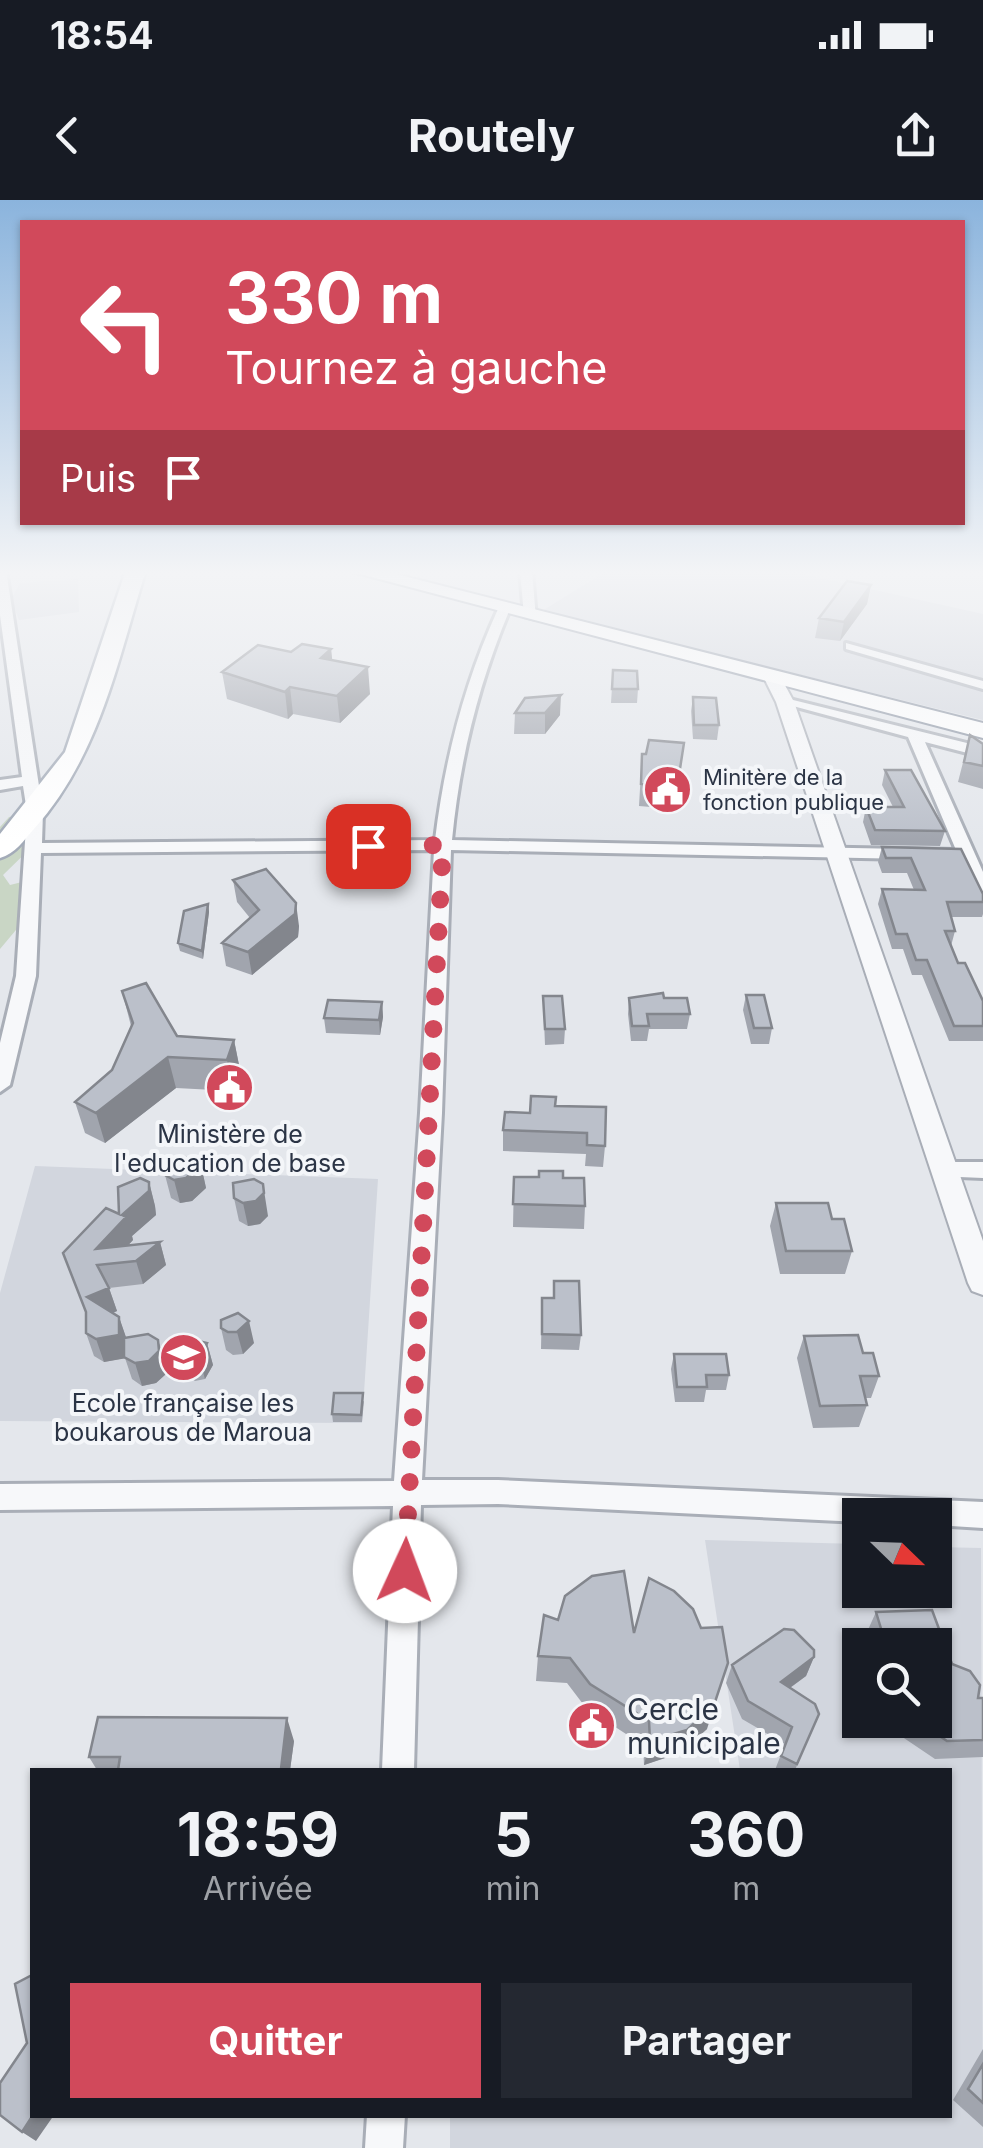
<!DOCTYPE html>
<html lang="fr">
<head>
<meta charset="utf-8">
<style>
  :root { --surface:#171b24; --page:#242831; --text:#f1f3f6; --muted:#9ea1a6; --accent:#d1495b }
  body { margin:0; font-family:Inter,sans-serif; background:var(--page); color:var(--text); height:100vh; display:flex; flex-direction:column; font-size:38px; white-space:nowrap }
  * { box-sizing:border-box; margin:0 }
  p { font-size:32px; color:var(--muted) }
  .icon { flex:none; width:55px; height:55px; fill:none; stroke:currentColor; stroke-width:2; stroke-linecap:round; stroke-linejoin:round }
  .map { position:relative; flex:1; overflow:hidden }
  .sheet { position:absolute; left:30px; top:1568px; width:922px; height:350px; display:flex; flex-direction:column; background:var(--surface); border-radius:0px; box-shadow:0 2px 8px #0004 }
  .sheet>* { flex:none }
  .guide { position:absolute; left:20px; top:20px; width:945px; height:305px; border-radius:0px; box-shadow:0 2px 8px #0004; background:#d1495b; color:#fff; overflow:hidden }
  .needle { width:65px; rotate:113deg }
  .buttons { position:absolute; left:842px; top:1298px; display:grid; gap:20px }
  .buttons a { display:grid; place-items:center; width:110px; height:110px; border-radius:0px; background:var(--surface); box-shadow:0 2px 8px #0004; font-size:50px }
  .pin { position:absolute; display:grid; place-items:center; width:85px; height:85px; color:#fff; margin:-42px; border-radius:20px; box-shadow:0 5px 15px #0006 }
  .me { position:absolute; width:110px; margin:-55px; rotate:2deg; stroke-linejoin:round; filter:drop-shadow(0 0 8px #0008) }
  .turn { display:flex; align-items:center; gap:35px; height:210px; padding:0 40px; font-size:45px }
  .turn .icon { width:130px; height:130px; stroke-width:2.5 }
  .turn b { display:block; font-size:70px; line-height:85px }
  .then { display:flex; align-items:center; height:95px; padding:0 40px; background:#0003; gap:20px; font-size:38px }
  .eta { display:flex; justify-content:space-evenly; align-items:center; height:170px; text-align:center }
  .eta b { font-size:60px; font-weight:700; line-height:70px }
  .button { display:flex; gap:20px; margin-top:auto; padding:20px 40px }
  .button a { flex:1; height:115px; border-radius:0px; background:var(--accent); color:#fff; font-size:40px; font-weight:700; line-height:115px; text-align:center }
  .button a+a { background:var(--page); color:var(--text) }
  .status { display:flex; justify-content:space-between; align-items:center; height:70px; padding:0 50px; background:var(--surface); direction:ltr }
  .status svg { height:28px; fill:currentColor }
  header { display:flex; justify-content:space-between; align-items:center; height:130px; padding:0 40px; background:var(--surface); font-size:45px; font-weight:700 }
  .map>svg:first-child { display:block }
  .built { fill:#d2d6de; fill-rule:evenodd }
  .green { fill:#c9d6c5 }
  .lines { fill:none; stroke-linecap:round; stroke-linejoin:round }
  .minor-casing { stroke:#a9aeb7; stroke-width:6 }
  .tertiary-casing { stroke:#a9aeb7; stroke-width:4 }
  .primary-casing { stroke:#a3abb8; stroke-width:5 }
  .trunk-casing { stroke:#8b94a3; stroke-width:4 }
  .minor { fill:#f7f8fa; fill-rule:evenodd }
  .tertiary { fill:#f7f8fa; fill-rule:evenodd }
  .primary { fill:#fff; fill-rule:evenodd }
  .trunk { fill:#fff; fill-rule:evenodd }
  .wall { fill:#a1a5ae }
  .shaded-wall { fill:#83868d }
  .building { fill:#bbc0ca; stroke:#83868d; stroke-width:2.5 }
  .route { stroke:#d1495b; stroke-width:18; stroke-dasharray:0 32.4 }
  .labels { text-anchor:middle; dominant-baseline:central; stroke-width:8; stroke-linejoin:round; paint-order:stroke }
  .far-poi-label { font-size:22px; fill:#2b3445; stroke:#f4f6f9; text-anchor:start }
  .poi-label { font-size:25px; fill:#2b3445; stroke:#f4f6f9 }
  .near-poi-label { font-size:30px; fill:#2b3445; stroke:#f4f6f9; text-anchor:start }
</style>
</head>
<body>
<div class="status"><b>18:54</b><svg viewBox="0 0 49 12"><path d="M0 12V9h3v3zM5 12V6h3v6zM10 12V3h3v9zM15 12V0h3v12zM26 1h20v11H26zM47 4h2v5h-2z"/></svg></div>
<header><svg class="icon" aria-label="back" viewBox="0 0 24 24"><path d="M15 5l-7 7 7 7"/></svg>Routely<svg class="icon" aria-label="share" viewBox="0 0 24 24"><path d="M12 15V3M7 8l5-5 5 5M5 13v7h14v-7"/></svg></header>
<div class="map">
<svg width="983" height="1948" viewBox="0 0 983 1948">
  <rect width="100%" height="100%" fill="#e4e7ec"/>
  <!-- built -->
  <path class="built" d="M608 370H785L983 414V520L542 411Z
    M78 379 79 412 19 420 11 399 20 383Z
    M35 966 378 979 362 1223 0 1221V1093Z
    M705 1340 860 1344V1390H935V1347L981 1348 983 1948H450V1915H950V1570H740ZM860 1445H935V1520H860Z"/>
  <!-- green -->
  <path class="green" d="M45 611V634L3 675 10 685 38 678 42 699 0 749V627L9 617Z"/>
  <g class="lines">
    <defs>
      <path id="minor" d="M0 370H6L43 612 42 643 435 640C445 558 464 484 498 409L504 405 510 409C478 485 460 558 452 640L956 650 908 537 778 502 785 498 983 547V557L925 542 983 672V697L974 692 960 660 451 650 442 913 422 1280H498L983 1302V1328L935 1325V1315H860V1322L498 1304 421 1305 414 1570H382L393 1306 0 1310V1284L394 1281 420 913 434 650 41 653 36 776 10 885 0 892V843L16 776 27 612 23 586 0 590V580L22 577 0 415Z
        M520 370H532L536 419 524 416Z
        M846 443 983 481V489L846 449Z
        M944 962H983V978L936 976 933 970Z
        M367 1915H405L403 1948H365Z"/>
      <path id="tertiary" d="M773 473 779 474 794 502 983 1041V1095L972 1091 968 1083 776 502 764 478Z"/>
      <path id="primary" d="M126 370H146C117 462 100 555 34 629 24 640 15 654 0 658V634L65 552Z"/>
      <path id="trunk" d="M345 370H380L983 523V538Z"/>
    </defs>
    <!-- minor casing -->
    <use href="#minor" class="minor-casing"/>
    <!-- tertiary casing -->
    <use href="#tertiary" class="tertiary-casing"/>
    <!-- primary casing -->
    <use href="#primary" class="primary-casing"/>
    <!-- trunk casing -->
    <use href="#trunk" class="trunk-casing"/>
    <!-- minor -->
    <use href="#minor" class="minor"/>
    <!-- tertiary -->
    <use href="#tertiary" class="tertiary"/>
    <!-- primary -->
    <use href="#primary" class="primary"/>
    <!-- trunk -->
    <use href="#trunk" class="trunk"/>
  </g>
  <!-- wall -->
  <path class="wall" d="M871 385 867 404 840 441 815 438 819 418Z
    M331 449 332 460 370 494 340 523 293 514 288 519 227 499 222 472 291 452Z
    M613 470 638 489 637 503H611Z
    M693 497 719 525 717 540 693 539 691 511Z
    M525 498 560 515 545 534H514L515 513Z
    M970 535 983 544V589L958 582Z
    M684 543 675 609 639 606 642 554H646Z
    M885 570 945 631 940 646 871 645 863 622 866 607H893L882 585Z
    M882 647 961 649 983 694V714L982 717H951L955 731 951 746 958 763 983 801V841H949L922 775H912L903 749H892L878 704 882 689 914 690 907 673H882L878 662Z
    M233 680 299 726 298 737 252 775 226 766 222 743 250 718 237 702Z
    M208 704 209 712 203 759 180 751 178 743Z
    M122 791 177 836 234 840 240 870 233 891 176 888 105 943 85 933 75 902 112 870 131 826Z
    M746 795 772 828 769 844H751L743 810Z
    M543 796 565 829 564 844 545 845Z
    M629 798H664L690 814 687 829H649L647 841H631L628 814Z
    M382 802 383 817 380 835 326 833 324 818Z
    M555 906 605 946 603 967 585 966 586 954 503 951V930L530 913Z
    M201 965 206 988 192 1001 180 1003 171 998 165 975Z
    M514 977 563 978 585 1006 584 1029 513 1027Z
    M149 982 155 1006 156 1015 132 1036 133 1040 128 1045 160 1042 166 1065 143 1084 109 1088 117 1111 113 1113 119 1117 126 1138 158 1140 165 1163 166 1174 156 1183 142 1186 132 1179 125 1158 104 1162 94 1156 86 1133V1113L63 1053 119 1014Z
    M234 998 268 1016 260 1024 248 1026 239 1021Z
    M776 1003 852 1051 845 1074H780L770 1026Z
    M554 1081 581 1135 579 1150 541 1149 542 1098H553Z
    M221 1120 254 1143 243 1154 233 1155 226 1150 221 1128Z
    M804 1136 863 1153 879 1176 871 1198H865L867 1205 859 1227 813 1228 797 1158Z
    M207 1143 213 1165 205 1179 195 1181 184 1172 177 1150Z
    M674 1154 729 1175 726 1190H706L704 1202H675L671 1169Z
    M364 1201 362 1222H333L332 1214Z
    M932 1410 952 1464 970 1471 980 1485 978 1498H983V1557L935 1559 895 1532 892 1520H935V1445H870L867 1432 876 1412Z
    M558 1420 634 1433 707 1529 680 1553 644 1565 643 1545 586 1508 567 1483 536 1481 538 1456Z
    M814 1457 806 1476 790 1488 819 1514 795 1570H775L785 1544 742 1519 726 1483 732 1465Z
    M294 1541 290 1570H97L89 1557Z
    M983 1849V1927L953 1900Z"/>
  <!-- shaded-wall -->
  <path class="shaded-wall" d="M871 385 867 404 840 441 844 422Z
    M331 449 334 476 321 458Z
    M368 467 370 494 340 523 337 496Z
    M290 487 293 514 288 519 285 492Z
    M561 495 560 515 545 534V513Z
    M296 703 299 726 298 737 252 775 248 752Z
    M208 704 209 712 203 759 202 751Z
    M382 802 383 817 380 835 379 820Z
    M234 840 240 870 233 891 227 860Z
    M168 857 176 888 105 943 96 913Z
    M201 965 206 988 192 1001 180 1003 174 980Z
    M149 982 155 1006 156 1015 132 1036 133 1040 111 1064 96 1049Z
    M263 984 268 1016 260 1024 248 1026 243 1003Z
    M160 1042 166 1065 143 1084 136 1061Z
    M109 1088 117 1111 95 1120 87 1097Z
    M119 1117 127 1140V1158L104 1162 96 1139Z
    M249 1121 254 1143 243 1154 237 1132Z
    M158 1140 165 1163 166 1174 156 1183 142 1186 135 1163Z
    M207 1143 213 1165 205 1179 199 1157Z
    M814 1457 806 1476 773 1500 781 1482Z
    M728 1463 707 1529 680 1553 644 1565 650 1541Z
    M287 1518 294 1541 290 1570H281Z
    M33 1915H54L36 1941 22 1932Z"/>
  <!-- building -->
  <path class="building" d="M847 381 871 385 844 422 819 418Z
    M302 444 331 449 321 458 368 467 337 496 290 487 285 492 222 472 258 445 291 452Z
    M613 470 637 471 638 489H612Z
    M561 495 545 513H515L525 498Z
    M693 497 716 498 719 525H694Z
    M970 535 983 544V566L964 562Z
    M649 540 684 543 677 588 641 584 642 554H646Z
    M885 570H911L945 631 875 630 866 607H904Z
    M882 647 961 649 983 694V702H947L955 731H945L958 763H965L983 801V826H954L927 760H916L907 734H896L882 689 925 690 911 658H886Z
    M266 669 296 703 295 714 248 752 222 743 259 710 233 680Z
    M208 704 202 751 178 743 184 711Z
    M146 783 177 836 234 840 227 860 168 857 96 913 75 902 112 870 133 823 122 791Z
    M663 793 664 798H687L690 814H647L649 826H632L629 798Z
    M746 795H764L772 828H754Z
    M543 796H562L565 829H545Z
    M328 800 382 802 379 820 324 818Z
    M531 896 556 897 555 906 606 907 605 946 587 945V933L503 930 505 912 530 913Z
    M185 957 201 965 186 978 174 980 165 975 164 966 173 959Z
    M539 971H563V978H584L585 1006 513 1004 514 977H539Z
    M140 978 149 982V991L122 1015 126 1017 96 1049 160 1042 136 1061 97 1065 109 1088 87 1097 119 1117V1135L96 1139 86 1133V1112L63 1053 106 1008 119 1014 118 987Z
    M254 979 263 984 264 993 256 1001 243 1003 234 998 233 983Z
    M776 1003H828L832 1019H844L852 1051H786Z
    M554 1081H579L581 1135 542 1134V1098H554Z
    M238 1113 249 1121 237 1132H228L221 1128V1120Z
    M148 1134 158 1140 159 1151 149 1161 135 1163 124 1157V1138Z
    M858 1135 863 1153H873L879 1176H860L867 1205 820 1206 804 1136Z
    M190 1139 207 1143 199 1157 189 1158 177 1150Z
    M674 1154H726L729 1175H706L707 1187H677Z
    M334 1193H363L361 1215 332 1214Z
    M624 1371 634 1433 649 1378 674 1391 693 1409 701 1428 722 1427 728 1463 714 1505 687 1530 650 1541 649 1521 590 1484 570 1458 538 1456 544 1415 558 1420 565 1396 592 1376Z
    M932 1410 952 1464 970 1471 980 1485 978 1498H983V1540L947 1541 916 1520H935V1445H886L876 1412Z
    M784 1429 794 1430 814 1450V1457L781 1482 815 1504 819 1514 797 1564 781 1556 792 1527 748 1501 732 1465Z
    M98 1517 287 1518 281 1569 118 1570 120 1557H89Z
    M32 1775 33 1915 22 1932 0 1915V1883L27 1843 15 1784Z
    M983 1864V1903L968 1889Z"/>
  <!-- sky -->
  <linearGradient id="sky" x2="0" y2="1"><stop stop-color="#8bb4dd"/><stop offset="0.58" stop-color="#f3f4f6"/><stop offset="1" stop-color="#f3f4f6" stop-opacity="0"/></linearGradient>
  <rect width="983" height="643" fill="url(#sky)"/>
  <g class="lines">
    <!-- route -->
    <path class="route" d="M368 646 443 645 405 1371"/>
  </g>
  <!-- icons -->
  <defs>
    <symbol id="civic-disc" viewBox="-11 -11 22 22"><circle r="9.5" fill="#d1495b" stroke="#f4f6f9"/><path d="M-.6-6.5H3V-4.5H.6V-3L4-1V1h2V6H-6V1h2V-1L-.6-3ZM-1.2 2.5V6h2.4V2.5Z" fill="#fff"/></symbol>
    <symbol id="school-disc" viewBox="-11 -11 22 22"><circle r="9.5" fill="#d1495b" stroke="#f4f6f9"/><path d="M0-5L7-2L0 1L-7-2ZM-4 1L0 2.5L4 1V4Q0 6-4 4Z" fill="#fff"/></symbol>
  </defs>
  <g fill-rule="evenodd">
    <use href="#civic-disc" x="640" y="562" width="55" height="55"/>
    <use href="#civic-disc" x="202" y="860" width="55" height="55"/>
    <use href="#school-disc" x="156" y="1130" width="55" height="55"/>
    <use href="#civic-disc" x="564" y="1498" width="55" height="55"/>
  </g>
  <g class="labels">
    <!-- far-poi labels -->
    <g class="far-poi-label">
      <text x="703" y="577">Minitère de la<tspan x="703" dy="25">fonction publique</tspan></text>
    </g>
    <!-- poi labels -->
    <g class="poi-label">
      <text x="230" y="934">Ministère de<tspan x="230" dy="29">l'education de base</tspan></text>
      <text x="183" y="1203">Ecole française les<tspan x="183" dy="29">boukarous de Maroua</tspan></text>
    </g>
    <!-- near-poi labels -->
    <g class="near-poi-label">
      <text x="627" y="1509">Cercle<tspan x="627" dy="34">municipale</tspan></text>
    </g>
  </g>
</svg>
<div class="buttons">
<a><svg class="needle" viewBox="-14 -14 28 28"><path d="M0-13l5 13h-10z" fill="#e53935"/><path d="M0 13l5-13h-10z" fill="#9ea1a6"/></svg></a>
<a><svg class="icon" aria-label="search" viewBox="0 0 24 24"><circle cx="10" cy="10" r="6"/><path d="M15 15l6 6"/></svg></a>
</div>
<div class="pin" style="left:368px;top:646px;background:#d93025"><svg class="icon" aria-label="arrive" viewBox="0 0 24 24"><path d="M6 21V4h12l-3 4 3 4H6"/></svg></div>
<svg class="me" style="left:405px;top:1371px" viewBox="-20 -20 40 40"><circle r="19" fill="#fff"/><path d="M0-13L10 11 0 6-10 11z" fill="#d1495b"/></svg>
<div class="guide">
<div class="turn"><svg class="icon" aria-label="left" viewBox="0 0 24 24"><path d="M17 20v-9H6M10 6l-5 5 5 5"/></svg><div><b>330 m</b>Tournez à gauche</div></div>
<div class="then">Puis<svg class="icon" aria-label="arrive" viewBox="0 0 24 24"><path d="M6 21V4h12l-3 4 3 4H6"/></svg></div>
</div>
<section class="sheet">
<div class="eta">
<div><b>18:59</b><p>Arrivée</p></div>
<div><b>5</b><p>min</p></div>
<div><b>360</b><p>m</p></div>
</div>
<div class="button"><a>Quitter</a><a>Partager</a></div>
</section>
</div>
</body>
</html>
